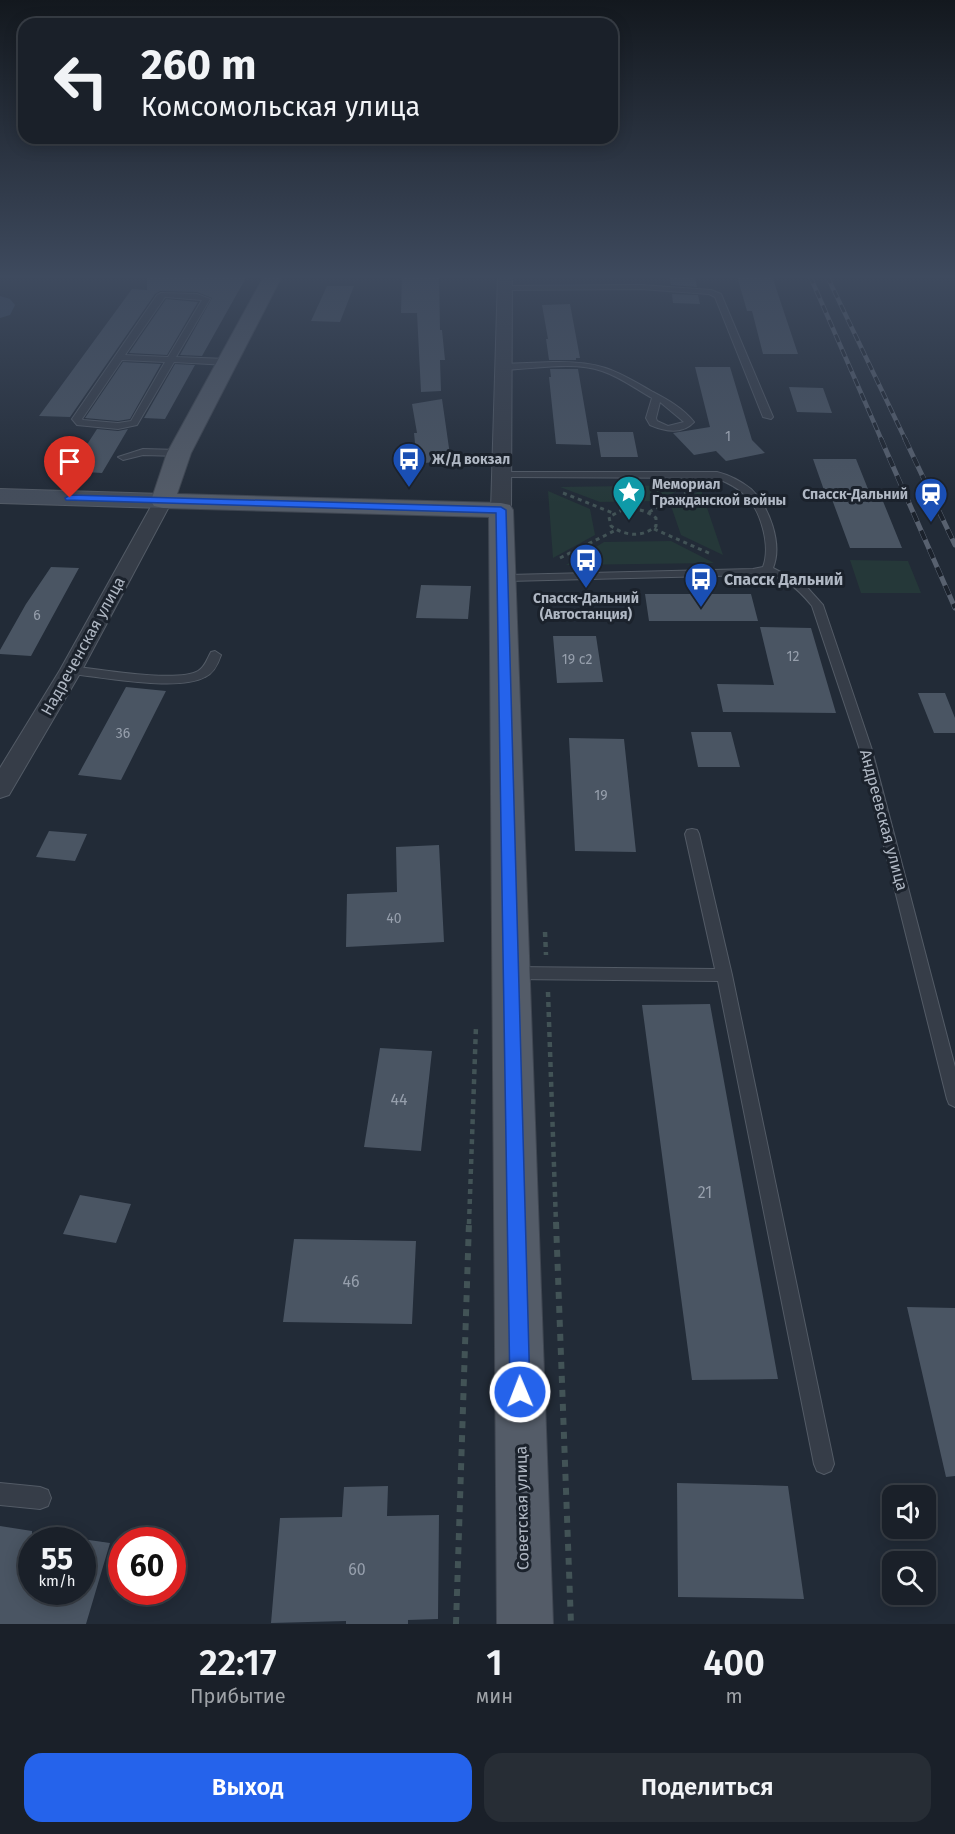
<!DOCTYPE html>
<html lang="ru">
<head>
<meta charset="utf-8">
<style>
  :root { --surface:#1a2029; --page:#272d35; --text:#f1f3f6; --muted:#9fa3a8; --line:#383e46; --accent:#2563eb }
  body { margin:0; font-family:"Fira Sans",sans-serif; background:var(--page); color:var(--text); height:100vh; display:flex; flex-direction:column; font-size:22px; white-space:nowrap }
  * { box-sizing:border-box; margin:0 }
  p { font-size:20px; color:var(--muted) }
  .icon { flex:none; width:33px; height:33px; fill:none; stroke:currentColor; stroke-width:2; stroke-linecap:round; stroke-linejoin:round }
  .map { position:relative; height:1624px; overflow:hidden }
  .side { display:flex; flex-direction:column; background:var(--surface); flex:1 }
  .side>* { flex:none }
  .guide { position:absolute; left:18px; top:18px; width:600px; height:126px; border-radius:18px; box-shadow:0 3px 15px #0003,0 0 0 2px var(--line); background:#1a2029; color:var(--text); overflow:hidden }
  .controls { position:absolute; left:882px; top:1485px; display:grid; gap:12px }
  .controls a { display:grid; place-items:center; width:54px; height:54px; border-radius:12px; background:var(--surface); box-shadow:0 3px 15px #0003,0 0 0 2px var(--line); font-size:30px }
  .speed { position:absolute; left:18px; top:1527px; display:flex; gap:12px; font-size:30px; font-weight:700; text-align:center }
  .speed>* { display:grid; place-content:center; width:78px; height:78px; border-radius:50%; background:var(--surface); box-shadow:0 3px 15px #0003,0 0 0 2px var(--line); line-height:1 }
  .speed small { font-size:15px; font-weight:400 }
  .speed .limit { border:9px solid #d22; background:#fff; color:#111 }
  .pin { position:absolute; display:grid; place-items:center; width:51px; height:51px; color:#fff; margin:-62px -26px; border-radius:50% 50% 50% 0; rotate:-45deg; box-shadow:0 0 6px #0007 }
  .pin .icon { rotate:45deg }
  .me { position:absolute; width:66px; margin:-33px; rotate:359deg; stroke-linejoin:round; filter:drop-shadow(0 0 4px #0008) }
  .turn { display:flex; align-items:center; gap:21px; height:126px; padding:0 24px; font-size:27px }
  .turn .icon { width:78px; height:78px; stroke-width:2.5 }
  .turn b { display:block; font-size:42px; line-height:51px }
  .eta { display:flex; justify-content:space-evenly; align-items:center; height:102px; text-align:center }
  .eta b { font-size:36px; font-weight:600; line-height:42px }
  .button { display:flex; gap:12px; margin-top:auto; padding:12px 24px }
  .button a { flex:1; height:69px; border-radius:18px; background:var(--accent); color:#fff; font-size:24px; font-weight:600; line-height:69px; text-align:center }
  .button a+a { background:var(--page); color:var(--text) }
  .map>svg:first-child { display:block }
  .green { fill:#253839 }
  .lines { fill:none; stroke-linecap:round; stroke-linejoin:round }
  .river { fill:#394960; fill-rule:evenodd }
  .building { fill:#4a5563 }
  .lane-casing { stroke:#535b66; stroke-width:2 }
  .street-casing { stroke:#535b66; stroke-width:2 }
  .secondary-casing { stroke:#535b66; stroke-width:2 }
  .primary-casing { stroke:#3f4651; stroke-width:2 }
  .path-far2 { stroke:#425356; stroke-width:3; stroke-dasharray:4 4; stroke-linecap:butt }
  .path-far1 { stroke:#425356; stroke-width:4.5; stroke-dasharray:5 5; stroke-linecap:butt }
  .path { stroke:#425356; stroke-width:6; stroke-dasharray:7 7; stroke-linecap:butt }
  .lane { fill:#363d48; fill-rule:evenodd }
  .street { fill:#363d48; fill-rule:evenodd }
  .secondary { fill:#444d5b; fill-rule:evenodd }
  .primary { fill:#545c68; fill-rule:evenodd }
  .rail-far1-casing { stroke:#58616f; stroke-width:4.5 }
  .rail-casing { stroke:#58616f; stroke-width:5 }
  .rail-far1 { stroke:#1b222c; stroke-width:3; stroke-dasharray:8; stroke-linecap:butt }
  .rail { stroke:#1b222c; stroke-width:4; stroke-dasharray:10; stroke-linecap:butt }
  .route { fill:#2563eb; stroke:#184099; stroke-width:1.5 }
  .labels { text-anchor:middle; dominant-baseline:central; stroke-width:6; stroke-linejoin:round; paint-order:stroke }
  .number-label { font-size:14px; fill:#969fac }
  .far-poi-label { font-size:14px; font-weight:bold; fill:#b0b8c4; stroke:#1b222c; text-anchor:start }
  .poi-label { font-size:16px; font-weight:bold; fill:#b0b8c4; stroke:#1b222c; text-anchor:start }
  .street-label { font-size:16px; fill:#b0b8c4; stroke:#1b222c }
  .near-number-label { font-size:16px; fill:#969fac }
</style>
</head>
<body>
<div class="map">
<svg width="955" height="1624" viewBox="0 0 955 1624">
  <rect width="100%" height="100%" fill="#222b37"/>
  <!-- green -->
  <path class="green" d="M688 485 659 501 600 502 560 487Z
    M701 490 723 555 681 535 671 506Z
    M548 491 590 509 595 535 553 558Z
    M671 541 714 563 566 565 604 542Z
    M850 560 908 561 921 593H861Z"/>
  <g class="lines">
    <!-- river -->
    <path class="river" d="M0 296 10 299 15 305 10 315 0 318Z"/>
  </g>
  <!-- building -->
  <path class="building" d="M147 276H247L202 356 180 355 212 298 197 292 160 291 155 294 70 417 39 416 132 289 147 290Z
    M402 276H439L440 330H442L445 360H440L441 391 421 392 417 313H401Z
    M669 276H695L697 287 671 285Z
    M737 276H772L798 354H763L752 311H747Z
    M327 286H354L340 322 311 321Z
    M672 294 698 295 700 304 673 303Z
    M166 299 198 302 167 355 129 353Z
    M570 304 580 358H576V360H549L546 339H548L542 305Z
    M123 362 161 364 130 419 118 421 85 418Z
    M175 364 195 365 165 419 144 418Z
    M695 367H730L752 440 765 453 726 461 716 451 694 455 673 433 710 427Z
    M550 369H578L591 445 556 444 549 377H551Z
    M789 387 823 388 832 413 797 412Z
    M442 399 451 462 417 463 414 433H417L412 404Z
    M97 429 118 431 128 429 102 473 70 471Z
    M597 432H633L638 457H601Z
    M813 459H856L868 489H878L902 548H850L830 494 825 493Z
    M51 567 79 568 31 656 0 654V650L26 604Z
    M421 585 471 586 468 619 416 618Z
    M645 594H751L758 621H649Z
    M760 627 811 628 836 713 723 712 717 684 774 685Z
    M553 636H596L603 682 557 683Z
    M126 687 166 691 121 780 78 775Z
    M918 693H945L955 718V733H934Z
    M691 732H731L740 767H698Z
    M569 738 624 739 636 852 575 851Z
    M49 831 87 834 75 861 36 857Z
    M439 845 444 942 346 947 347 894 397 892 396 847Z
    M710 1004 778 1379 692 1380 642 1005Z
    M380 1048 432 1051 421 1151 364 1147Z
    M80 1195 131 1204 116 1243 63 1234Z
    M294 1239 416 1241 412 1324 283 1322Z
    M907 1307 955 1308V1476L946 1477Z
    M677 1483 788 1486 804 1599 678 1597Z
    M388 1486 387 1516 439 1515 438 1619 408 1620V1624H346V1621L271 1623 280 1518 342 1517 344 1487Z
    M0 1526 32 1531V1592H82V1539L110 1543 86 1624H0Z"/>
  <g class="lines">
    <defs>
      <path id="lane" d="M641 285 711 290 721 294 773 417 771 419 763 417 715 297 709 294 641 289 503 290 499 288 503 286Z
        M161 293 197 294 210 299 176 357 227 359 231 362 227 365 174 362 137 425 118 429 77 425 72 419 157 295ZM165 297 202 300 168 357 125 355ZM122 360 165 362 131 421 118 423 83 420 82 419Z
        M553 362C599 361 614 369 653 392 668 400 683 408 694 422 682 435 664 431 650 425L646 418 652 398C636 389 620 377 602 371 572 361 535 369 503 370L499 367 503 364ZM660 402 684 422 668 426 657 421 656 418Z
        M143 449 179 450 184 453 179 456 143 455 123 460 118 457Z
        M500 472H717C729 475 741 481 751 489 769 506 783 544 773 568L805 585 823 605 872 750 955 1067V1107L949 1104 947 1099 860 750 812 606C797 587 777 570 753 575L503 581 498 578 503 575 753 569 763 567C771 546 761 510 745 495 737 487 726 482 716 478L497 477V473Z
        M215 651 221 655C218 664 214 673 205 677 178 692 103 677 71 674L65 670 71 666C97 669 177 683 198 671 205 667 207 659 211 652Z
        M692 829 697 830 699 834 732 975 834 1464 831 1471 824 1474 817 1471 814 1464 718 981 513 979 508 977 505 973 508 969 513 967 715 969 685 834 687 830Z
        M0 1483 40 1487 48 1490 51 1498 48 1506 40 1509 0 1505Z"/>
      <path id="street" d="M498 276H512L511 510 508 514H494L491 510Z
        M163 495 170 497 172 501 82 670 9 795 0 798V768L60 670 154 501 156 497Z"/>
      <path id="secondary" d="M0 489 163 494 172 496 175 501 172 506 163 508 0 503Z"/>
      <path id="primary" d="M264 276H282L191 453 177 494 501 503 510 505 513 510 553 1624H497L489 517 163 508 154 506 151 501 167 453Z"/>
    </defs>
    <!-- lane casing -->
    <use href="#lane" class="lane-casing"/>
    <!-- street casing -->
    <use href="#street" class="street-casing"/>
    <!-- secondary casing -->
    <use href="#secondary" class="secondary-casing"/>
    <!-- primary casing -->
    <use href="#primary" class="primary-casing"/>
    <!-- path-far2 -->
    <path class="path-far2" d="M563 493 613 513
      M624 509C636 508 646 510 656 518V526C642 538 625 536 611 526L609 517Z
      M649 512 685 493
      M654 529 711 554
      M560 558 616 530"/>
    <!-- path-far1 -->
    <path class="path-far1" d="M545 932 546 955
      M548 992 556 1224
      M469 1224 476 1026"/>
    <!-- path -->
    <path class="path" d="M556 1222 571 1624
      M456 1624 469 1222"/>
    <!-- lane -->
    <use href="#lane" class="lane"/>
    <!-- street -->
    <use href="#street" class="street"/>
    <!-- secondary -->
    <use href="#secondary" class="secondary"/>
    <!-- primary -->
    <use href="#primary" class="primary"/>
    <defs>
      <path id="rail-far1" d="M810 276 882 441
        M827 276 906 441"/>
      <path id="rail" d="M881 439 955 608
        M905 439 955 545"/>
    </defs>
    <!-- rail-far1 casing -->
    <use href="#rail-far1" class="rail-far1-casing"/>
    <!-- rail casing -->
    <use href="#rail" class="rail-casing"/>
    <!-- rail-far1 -->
    <use href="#rail-far1" class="rail-far1"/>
    <!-- rail -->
    <use href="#rail" class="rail"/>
  </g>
  <!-- sky -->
  <linearGradient id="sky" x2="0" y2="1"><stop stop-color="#13181e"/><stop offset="0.55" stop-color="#3e4a5e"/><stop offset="1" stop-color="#3e4a5e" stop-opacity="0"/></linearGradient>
  <rect width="955" height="503" fill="url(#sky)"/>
  <!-- route -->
  <path class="route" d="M70 495 501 507 506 510 530 1392 527 1399 520 1402 513 1399 510 1392 496 513 66 500 65 498Z"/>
  <!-- icons -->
  <defs>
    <symbol id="bus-pin" viewBox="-11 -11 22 30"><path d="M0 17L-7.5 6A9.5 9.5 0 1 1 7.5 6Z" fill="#1a4fb4" stroke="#1b222c"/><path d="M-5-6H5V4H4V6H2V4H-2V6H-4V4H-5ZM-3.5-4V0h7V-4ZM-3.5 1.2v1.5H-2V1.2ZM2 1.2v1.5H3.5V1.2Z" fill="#fff"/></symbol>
    <symbol id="sight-pin" viewBox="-11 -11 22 30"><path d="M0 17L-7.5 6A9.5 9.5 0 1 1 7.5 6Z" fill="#0f9aa8" stroke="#1b222c"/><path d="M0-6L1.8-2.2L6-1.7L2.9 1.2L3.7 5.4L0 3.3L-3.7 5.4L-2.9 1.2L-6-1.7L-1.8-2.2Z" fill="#fff"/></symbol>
    <symbol id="station-pin" viewBox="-11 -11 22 30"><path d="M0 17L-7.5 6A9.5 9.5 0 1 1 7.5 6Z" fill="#1a4fb4" stroke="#1b222c"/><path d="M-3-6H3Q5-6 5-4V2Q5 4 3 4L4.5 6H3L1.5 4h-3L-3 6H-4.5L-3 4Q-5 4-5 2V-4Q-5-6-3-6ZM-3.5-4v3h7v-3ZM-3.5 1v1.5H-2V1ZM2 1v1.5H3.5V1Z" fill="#fff"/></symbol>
  </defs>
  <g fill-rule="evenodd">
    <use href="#bus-pin" x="390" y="440" width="38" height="52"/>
    <use href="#sight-pin" x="610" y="473" width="38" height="52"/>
    <use href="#station-pin" x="912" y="475" width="38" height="52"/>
    <use href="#bus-pin" x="567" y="541" width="38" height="52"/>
    <use href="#bus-pin" x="682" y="560" width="38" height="52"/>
  </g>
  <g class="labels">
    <!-- number labels -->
    <g class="number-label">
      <text x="728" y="436">1</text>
      <text x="37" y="615">6</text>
      <text x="793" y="656">12</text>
      <text x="577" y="659">19 с2</text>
      <text x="123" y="733">36</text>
      <text x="601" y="795">19</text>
      <text x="394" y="918">40</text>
    </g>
    <!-- far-poi labels -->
    <g class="far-poi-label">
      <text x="432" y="459">Ж/Д вокзал</text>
      <text x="652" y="484">Мемориал<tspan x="652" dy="16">Гражданской войны</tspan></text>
      <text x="908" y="494" text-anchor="end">Спасск-Дальний</text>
      <text x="586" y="598" text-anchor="middle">Спасск-Дальний<tspan x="586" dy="16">(Автостанция)</tspan></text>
    </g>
    <!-- poi labels -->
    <g class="poi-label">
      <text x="724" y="579">Спасск Дальний</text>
    </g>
    <!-- street labels -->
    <g class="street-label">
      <text transform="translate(83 646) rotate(-61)">Надреченская улица</text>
      <text transform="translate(884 820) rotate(75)">Андреевская улица</text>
      <text transform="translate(522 1508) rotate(-91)">Советская улица</text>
    </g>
    <!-- near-number labels -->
    <g class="near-number-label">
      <text x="399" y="1099">44</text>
      <text x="705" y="1192">21</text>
      <text x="351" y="1281">46</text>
      <text x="357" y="1569">60</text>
    </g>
  </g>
</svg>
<div class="controls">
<a><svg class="icon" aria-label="sound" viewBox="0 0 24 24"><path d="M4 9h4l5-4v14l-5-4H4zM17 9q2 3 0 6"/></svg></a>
<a><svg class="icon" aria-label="search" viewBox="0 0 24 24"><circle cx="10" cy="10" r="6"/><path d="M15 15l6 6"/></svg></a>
</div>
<div class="speed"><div>55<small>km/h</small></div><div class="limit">60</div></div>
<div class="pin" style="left:70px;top:498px;background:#d93025"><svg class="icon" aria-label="arrive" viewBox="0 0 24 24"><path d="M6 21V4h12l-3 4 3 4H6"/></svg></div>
<svg class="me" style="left:520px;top:1392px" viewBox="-20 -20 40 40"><circle r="17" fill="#2563eb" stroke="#fff" stroke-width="3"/><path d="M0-11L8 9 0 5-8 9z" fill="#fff"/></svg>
<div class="guide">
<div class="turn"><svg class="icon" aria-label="left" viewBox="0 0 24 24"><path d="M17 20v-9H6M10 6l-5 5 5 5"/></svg><div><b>260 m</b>Комсомольская улица</div></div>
</div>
</div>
<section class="side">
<div class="eta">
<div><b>22:17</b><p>Прибытие</p></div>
<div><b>1</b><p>мин</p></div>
<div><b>400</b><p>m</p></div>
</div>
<div class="button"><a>Выход</a><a>Поделиться</a></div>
</section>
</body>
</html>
